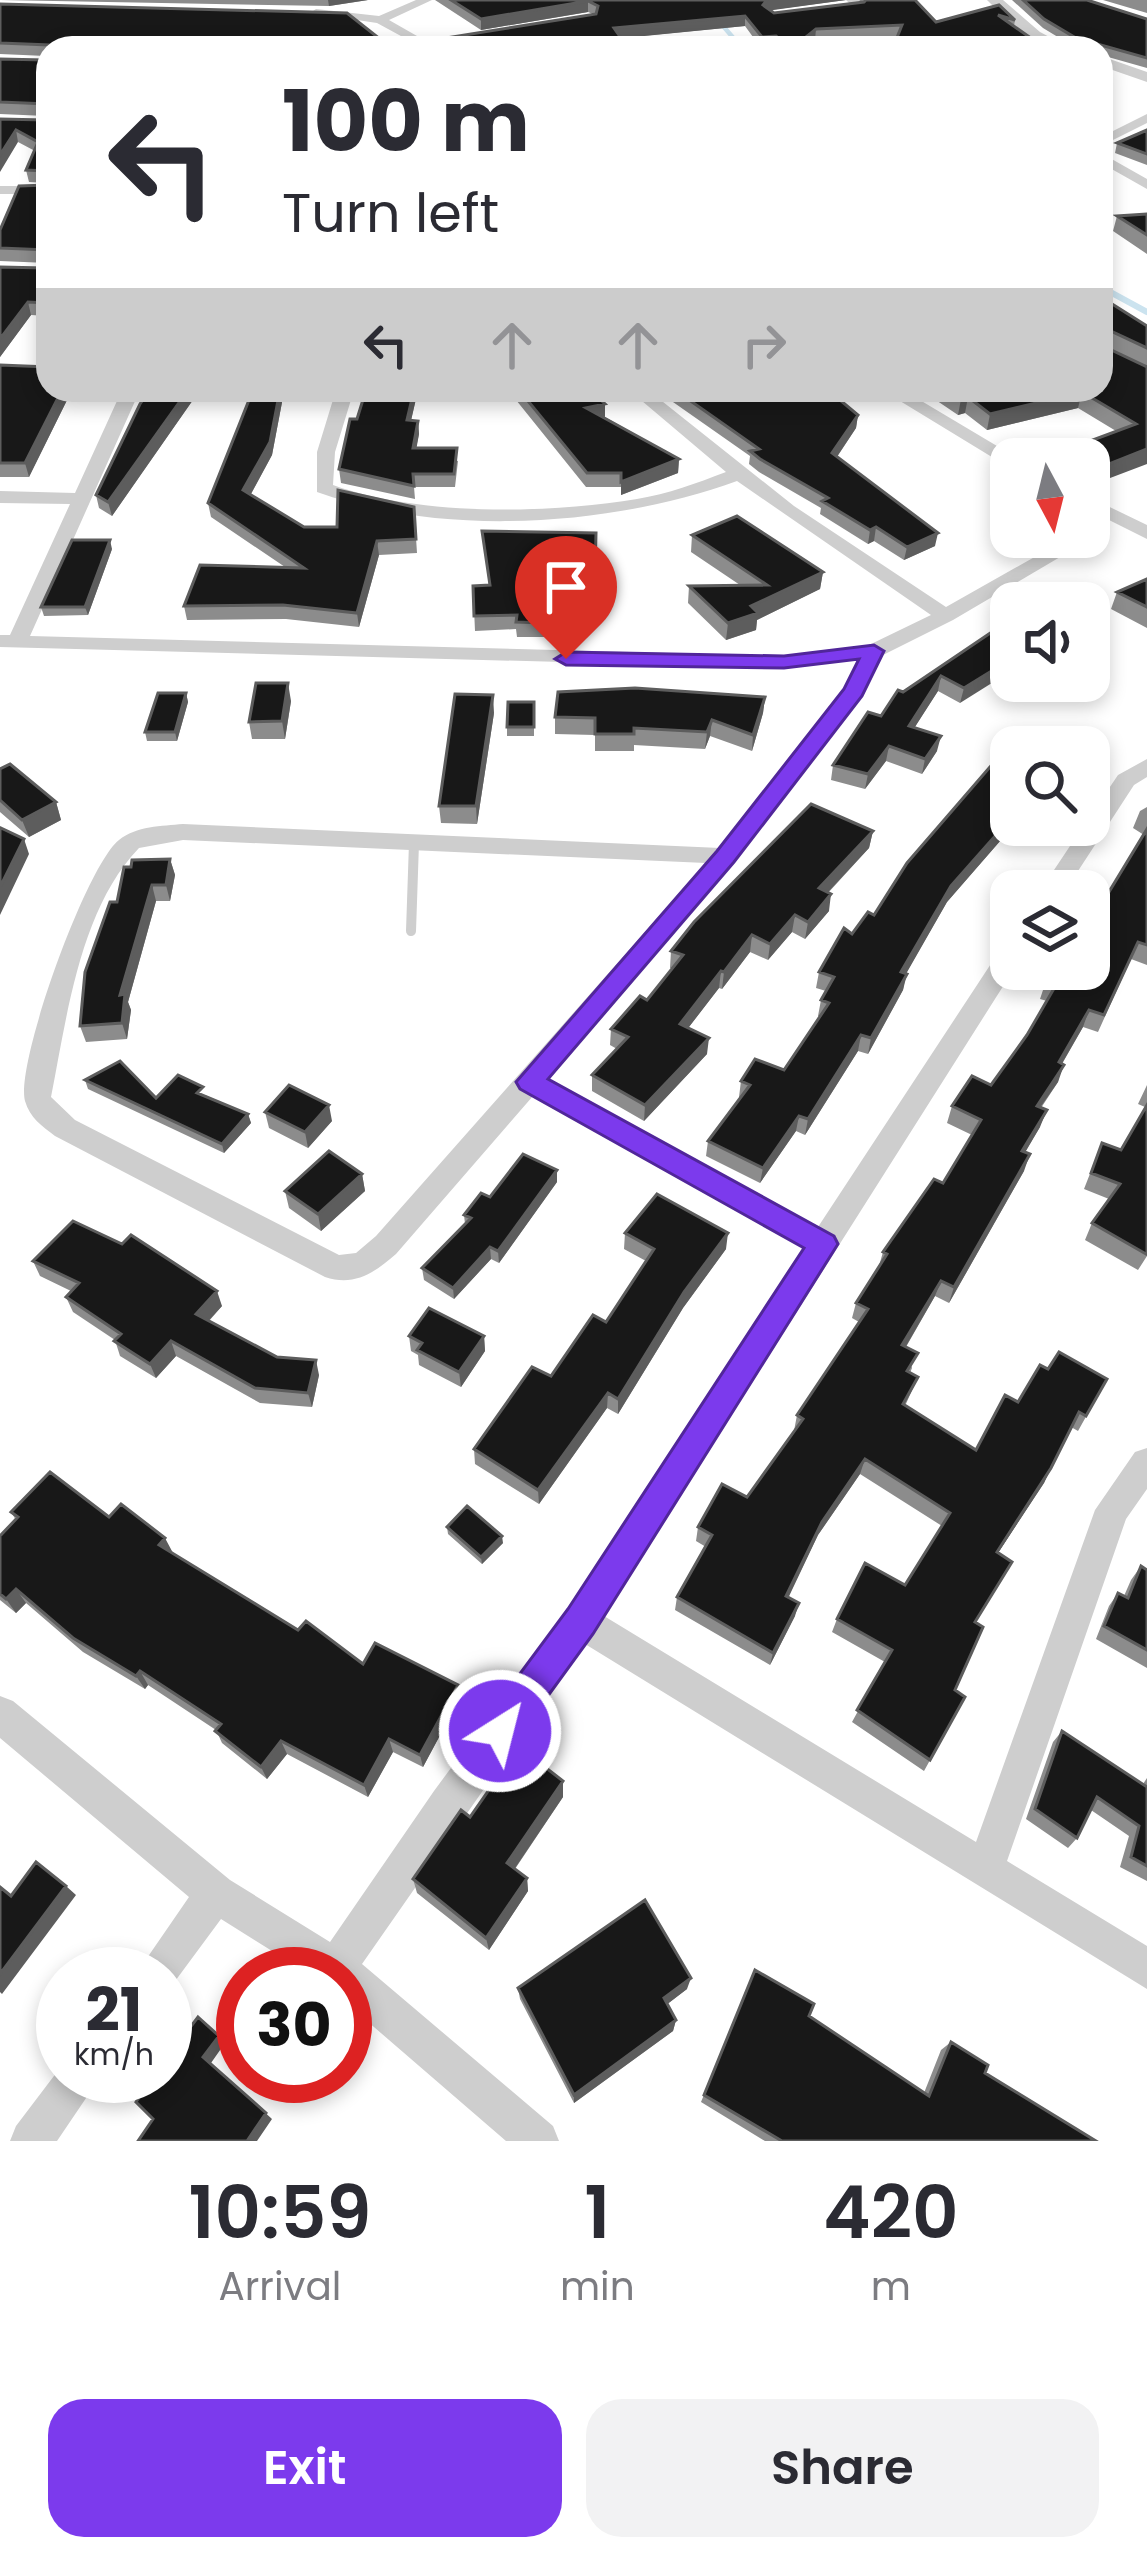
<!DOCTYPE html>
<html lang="en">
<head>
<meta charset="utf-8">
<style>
  :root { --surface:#fff; --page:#f2f2f3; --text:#2b2b33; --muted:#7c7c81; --accent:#7c3aed }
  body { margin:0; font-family:Poppins,sans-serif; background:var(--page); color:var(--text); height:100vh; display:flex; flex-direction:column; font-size:45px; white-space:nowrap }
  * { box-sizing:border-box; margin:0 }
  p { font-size:39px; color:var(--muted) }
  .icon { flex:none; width:66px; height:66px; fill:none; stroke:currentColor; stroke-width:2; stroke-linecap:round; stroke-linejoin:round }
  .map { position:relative; height:2141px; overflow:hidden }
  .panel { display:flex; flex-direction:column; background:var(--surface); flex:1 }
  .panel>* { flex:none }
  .top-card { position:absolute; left:36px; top:36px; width:1077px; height:366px; border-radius:36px; box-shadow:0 6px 18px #0003; background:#fff; color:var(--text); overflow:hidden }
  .needle { width:78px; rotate:173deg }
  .tools { position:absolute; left:990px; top:438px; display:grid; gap:24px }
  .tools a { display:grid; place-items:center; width:120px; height:120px; border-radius:24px; background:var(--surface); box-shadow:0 6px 18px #0003; font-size:60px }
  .speed { position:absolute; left:36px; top:1947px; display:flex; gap:24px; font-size:60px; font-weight:700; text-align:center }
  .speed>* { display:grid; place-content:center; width:156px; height:156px; border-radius:50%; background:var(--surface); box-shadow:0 6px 18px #0003; line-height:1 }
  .speed small { font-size:30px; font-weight:400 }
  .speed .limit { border:18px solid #d22; background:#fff; color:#111 }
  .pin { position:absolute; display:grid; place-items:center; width:102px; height:102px; color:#fff; margin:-123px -51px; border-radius:50% 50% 50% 0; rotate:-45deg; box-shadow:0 0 12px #0007 }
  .pin .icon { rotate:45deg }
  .me { position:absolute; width:132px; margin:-66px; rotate:36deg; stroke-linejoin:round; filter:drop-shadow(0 0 9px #0008) }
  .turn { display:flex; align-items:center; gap:42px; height:252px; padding:0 48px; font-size:54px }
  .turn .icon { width:156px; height:156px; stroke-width:2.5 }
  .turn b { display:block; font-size:84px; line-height:102px }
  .lanes { display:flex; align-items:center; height:114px; padding:0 48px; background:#0003; justify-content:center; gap:60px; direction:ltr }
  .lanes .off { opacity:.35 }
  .eta { display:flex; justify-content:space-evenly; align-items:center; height:204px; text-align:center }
  .eta b { font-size:72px; font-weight:600; line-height:84px }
  .action { display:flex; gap:24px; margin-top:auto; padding:24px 48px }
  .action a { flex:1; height:138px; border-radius:36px; background:var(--accent); color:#fff; font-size:48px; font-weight:600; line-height:138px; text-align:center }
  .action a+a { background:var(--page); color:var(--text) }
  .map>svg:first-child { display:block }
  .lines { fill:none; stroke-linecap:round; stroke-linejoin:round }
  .stream-far1 { stroke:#cbe3ef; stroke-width:4.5 }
  .stream { stroke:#cbe3ef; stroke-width:6 }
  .service { stroke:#cecece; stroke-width:10 }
  .minor { fill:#cecece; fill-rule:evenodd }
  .tertiary { fill:#cecece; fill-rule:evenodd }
  .wall { fill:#8c8c8c; fill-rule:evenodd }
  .shaded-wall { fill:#5d5d5d }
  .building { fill:#181818; stroke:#5d5d5d; stroke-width:3; fill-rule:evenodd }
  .route { fill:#7c3aed; stroke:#51269a; stroke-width:3 }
</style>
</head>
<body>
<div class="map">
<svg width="1147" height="2141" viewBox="0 0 1147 2141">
  <rect width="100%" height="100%" fill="#fff"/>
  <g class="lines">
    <!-- stream-far1 -->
    <path class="stream-far1" d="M717 19 742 48"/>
    <!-- stream -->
    <path class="stream" d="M1101 287 1147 312"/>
    <!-- service -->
    <path class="service" d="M411 931 414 843"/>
    <!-- minor -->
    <path class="minor" d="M416 0H432L389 20 438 48H423L377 23 310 13 316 9 379 16Z
      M846 0H859L909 48H896Z
      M1147 114V123L1101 146V137Z
      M1101 153 1147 179V189L1101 163Z
      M0 186H48V194H0Z
      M122 390H140L30 636 784 656 869 645 931 615 737 481C614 526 442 538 317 492V452L336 390H354L335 452 333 485C418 516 549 514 637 499 668 494 697 483 726 472L629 390H648L794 506 946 607 1070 537H1089V532L1094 537 953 620 883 655 862 696 734 862 548 1079 818 1227 1002 947 1011 944 1014 969 604 1616 976 1842 1095 1510 1135 1452 1147 1448V1489L1126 1519 1007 1861 1147 1946V1989L585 1644 362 1964 553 2126 559 2141H506L345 2002V1974H309L221 1919 170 1988 165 1990V1974H136L189 1897 0 1738V1696L13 1701 230 1880 330 1942 434 1791 568 1609 804 1248 533 1096 396 1254C375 1272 355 1287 325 1277L55 1136C42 1126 30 1118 25 1101 15 1064 86 866 119 840 136 826 162 826 183 824L720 848 844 689 859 659 784 668 0 647V635H10L70 504 0 503V491L75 493ZM183 840 706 863 376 1236 356 1253 339 1255 75 1120 51 1097C67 1016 80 909 139 848Z
      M882 390H903L1019 459H1011V466L1005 465Z
      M1089 497 1147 525V539L1089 510Z
      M1147 759V777L1134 785 1065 891H1040L1084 825H1089V818L1118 775Z
      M63 2064V2076H101L57 2141H10L16 2126Z"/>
    <!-- tertiary -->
    <path class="tertiary" d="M987 0H1003L1040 32 1070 48C1035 48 1011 24 987 0Z
      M1101 56 1147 72V82L1101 66Z"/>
  </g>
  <!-- wall -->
  <path class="wall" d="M0 0H368L329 6Z
    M435 0H846L770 10 774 13 861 2 859 0H915L936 22 999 5 1015 20 1014 26 1045 48H761L745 26 621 38 628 48H48V183L29 182 26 170 35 151 18 142 0 119 45 120 46 116 0 114V59L45 60 46 56 0 54V4L390 47 593 14 588 12 481 30ZM897 36 896 40 812 42 815 40Z
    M1012 0H1087L1147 19V68L1101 55V48H1076L1043 28Z
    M1103 0H1147V13Z
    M1147 130V165L1115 153 1117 143Z
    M48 185V263L0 261V230Z
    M1147 214V254L1113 231 1117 216Z
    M48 265V316L31 315 0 357V267L45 268Z
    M1101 297 1147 326V464L1089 459H1057L1058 453 1116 431 1078 408 987 430 965 413 958 415 921 390H1101Z
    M0 365 48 390H72L29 477H0Z
    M150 390H211L208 397H195L112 516 99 508 96 495Z
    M253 390H299L298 397H283L272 455 251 494 304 527H337L414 507 417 553 379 555 359 627 286 619 187 620 184 606 285 567 211 517 208 503Z
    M366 390H418L411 420 418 421 419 434 416 448 458 461 455 487H414L415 499 341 483 339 469Z
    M508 390H590L605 404V417L679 459 678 473 621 495V487H586Z
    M663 390H828L858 415 856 428 837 457 935 546 904 560 874 541 868 544 820 514 821 508 759 472 749 464 750 456 663 395Z
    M482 531 596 533 594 628H546L545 637H517L516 629 475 631 473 586 489 585Z
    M692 535 823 572 820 589 757 620 756 630 726 640 688 603 689 586 740 585 691 552Z
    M112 549 88 615 44 616 41 607Z
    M1147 579V628L1111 609 1117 592Z
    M1011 619 960 703 938 691 914 728 937 751 922 774 886 761 865 789 831 780 833 765 903 692Z
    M186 693 188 702 177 741H147L145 732Z
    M765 697 763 713 752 751 710 736 705 749 634 745V751H595V735L555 734V717Z
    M291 701 285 739H252L249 722Z
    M534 702V736H507V727Z
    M494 713 477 824 441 823 439 806Z
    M0 769 56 802 61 820 29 837 0 812Z
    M1147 807V965L1131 959 1098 1032 1083 1027 1062 1064 1058 1082 1041 1108 1040 1127 1025 1152 1024 1171 949 1303 935 1296 906 1347 912 1368 910 1373 918 1377 905 1406 976 1450 1048 1369 1107 1379 1078 1431 1071 1427 1044 1483 998 1553 955 1690 965 1697 924 1771 852 1722 885 1662 832 1632 837 1619 905 1585 942 1526 860 1474 818 1535 788 1597 795 1616 770 1665 675 1610 677 1597 706 1547 696 1541 698 1527 747 1497 794 1431 797 1415 859 1322 852 1318 856 1303 879 1266 883 1252 943 1183 972 1135 947 1123 952 1106 991 1085 1027 1035 1047 1001 1040 999 1046 981 1089 969 1144 835 1133 828 1140 811Z
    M1011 825H1014L947 902 906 973 903 990 868 1054 858 1051 805 1135 796 1131 760 1183 706 1156 708 1141 740 1098 739 1097 741 1081 784 1070 820 1016H818L821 1000 826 991 816 988 819 972 852 934 874 915Z
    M873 831 869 848 828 893 829 911 805 939 792 932 768 960 750 952 722 989 719 988 688 1028 707 1054 644 1121 592 1091V1075L617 1049 610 1045 611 1029 647 1000 673 968H670L671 951Z
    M170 859 175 875 170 901H156L128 1002 131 1010 127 1039 86 1042 80 1026 117 902 131 867Z
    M85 1080 156 1098 205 1095 248 1114 251 1123 224 1153 88 1089Z
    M1147 1085V1256L1138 1270 1085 1240 1092 1223 1109 1199 1084 1189 1102 1143 1121 1150 1145 1107 1138 1104Z
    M265 1112 332 1121 308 1148 269 1128Z
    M362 1174 365 1191 321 1231 289 1208 285 1191Z
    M557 1182 499 1263 491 1259 454 1299 424 1280 422 1268 465 1224 464 1215 490 1197Z
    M625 1233 726 1249 683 1308 618 1414 607 1408 539 1504 475 1464 474 1449 551 1376 606 1322 646 1261 624 1249Z
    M33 1261 222 1306 209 1321 277 1357 319 1375 312 1407 260 1403 176 1356 156 1378 120 1356 115 1340 73 1312 66 1297 71 1291 40 1276Z
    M409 1336H484L485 1351 461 1387 419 1365 418 1355 411 1351Z
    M11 1512 109 1517 172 1553 298 1630 363 1664 460 1698 423 1767 393 1752 368 1797 287 1754 267 1779 222 1743 216 1730 148 1685 145 1689 83 1652 26 1603 16 1613 0 1600V1536L16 1520Z
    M447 1527 503 1543 482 1564 448 1534Z
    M1141 1566 1147 1570V1668L1096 1639 1109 1606 1118 1593 1124 1596 1131 1580Z
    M1062 1731 1143 1784 1147 1778V1881L1120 1867 1129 1836 1091 1810 1077 1838 1068 1848 1026 1819 1053 1742Z
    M563 1781V1797L515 1869 527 1878 528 1891 489 1950 417 1893 413 1879 470 1817Z
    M755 1970 809 2016 924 2093 941 2050 951 2042 985 2073 1096 2141H765L701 2102Z
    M518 1988 687 1989 667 2004 676 2020 673 2031 574 2103 520 1999Z"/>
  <!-- shaded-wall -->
  <path class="shaded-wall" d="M328 0H368L329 6Z
    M767 0H846L766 11 763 5Z
    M588 1V12L481 30V19Z
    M745 16V26L614 39V28Z
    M816 29 815 40 805 47 806 37Z
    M776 36 775 46 761 48 762 37Z
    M16 130 18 142 0 172V155Z
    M1110 182 1106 197 1101 198V184Z
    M28 302 31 315 0 357V339Z
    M62 390H72L29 477 25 463Z
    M188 390H194L195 397 112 516 108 502Z
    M280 390H282L283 397 272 455 246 503 243 490Z
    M414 390H418L408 434 407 420Z
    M1082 392 1078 408 987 430 990 414Z
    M968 397 965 413 958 415 961 399Z
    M605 404V417L586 408Z
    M858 415 856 428 830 467 832 453Z
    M418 421 419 434 414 462 413 448Z
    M1147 449V464L1089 486V472Z
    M679 459 678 473 621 495V482Z
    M876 527 874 541 868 544 870 530Z
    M938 533 935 546 904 560 907 547Z
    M110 540 112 549 88 615 85 607Z
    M377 541 379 555 359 627 357 613Z
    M823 572 820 589 757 620 756 630 726 640 728 623 751 606Z
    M1011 659V671L960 703 964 688Z
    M941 676 938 691 906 741 909 726Z
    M288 683 291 701 285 739 282 721Z
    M186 693 188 702 177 741 175 732Z
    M493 695 494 713 477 824 476 806Z
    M765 697 763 713 752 751 753 735Z
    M712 720 710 736 705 749 707 732Z
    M941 736 937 751 922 774 925 759Z
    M889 746 886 761 865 789 868 774Z
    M56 802 61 820 29 837 22 820Z
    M1011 818V825H1014L947 902 898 988 901 972 951 886Z
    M873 831 869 848 816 905 819 888Z
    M24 839 29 854 0 915V887Z
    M170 859 175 875 170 901 166 885Z
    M152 885 156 901 128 1002 131 1010 127 1039 122 1023 120 995Z
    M831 894 829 911 805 939 808 922Z
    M795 915 792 932 768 960 770 944Z
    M752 935 750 952 722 989 724 972Z
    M721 971 719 988 679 1040 680 1024Z
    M907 974 903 990 868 1054 871 1038Z
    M1089 1010 1083 1027 1053 1079 1059 1062Z
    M861 1035 858 1051 805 1135 808 1119Z
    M709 1038 707 1054 644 1121 645 1105Z
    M1064 1065 1058 1082 1030 1122 1037 1106Z
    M329 1105 332 1121 308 1148 305 1132Z
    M1047 1110 1040 1127 1016 1168 1022 1151Z
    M248 1114 251 1123 224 1153 222 1144Z
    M799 1116 796 1131 760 1183 763 1168Z
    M1030 1154 1024 1171 949 1303 954 1287Z
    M557 1170V1182L499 1263 498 1251Z
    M362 1174 365 1191 321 1231 318 1214Z
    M728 1233 726 1249 683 1308 618 1414V1399L684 1292Z
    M490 1247 491 1259 454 1299 453 1288Z
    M941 1281 935 1296 898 1360 902 1345Z
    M217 1291 222 1306 201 1329 196 1314Z
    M484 1336 485 1351 461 1387 459 1372Z
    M171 1341 176 1356 156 1378 150 1364Z
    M316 1360 319 1375 312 1407 308 1393Z
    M608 1393 607 1408 539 1504 538 1490Z
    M865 1459 860 1474 818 1535 783 1609 786 1596 822 1522Z
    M1051 1468 1044 1483 990 1565 997 1552Z
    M502 1536 503 1543 482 1564 481 1557Z
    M165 1538 173 1553 159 1545Z
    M16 1589 26 1603 16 1613 6 1599Z
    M799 1603 795 1616 770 1665 773 1653Z
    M140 1671 148 1685 145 1689 136 1676Z
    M458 1685 460 1698 423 1767 420 1755Z
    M389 1739 393 1752 368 1797 364 1785Z
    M281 1741 287 1754 267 1779 261 1767Z
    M563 1781V1797L509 1877 507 1863Z
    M527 1878 528 1891 489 1950 486 1938Z
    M66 1886 76 1895 2 1994 0 1992V1974Z
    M691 1978 687 1989 661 2009 664 1998Z
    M676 2020 673 2031 574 2103V2095Z
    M219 2036 225 2043 211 2063 272 2119 257 2141H247L203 2057Z"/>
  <!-- building -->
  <path class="building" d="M451 0H767L763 5 774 13 864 2 866 0H915L936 22 999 5 1015 20 998 15 1045 48H791L776 36 762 37 745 16 614 28 628 48H48L49 45 0 43V4L347 13 390 47 596 14 598 6 588 1 481 19ZM902 25 896 40 810 42 806 37 816 29Z
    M1023 0H1087L1147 19V58L1076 38 1044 19Z
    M48 48V104L0 102V59L45 60Z
    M48 107V171L26 170 38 142 16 130 0 155V119L45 120Z
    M1147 130V154L1117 143Z
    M48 185V250L0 248V230L19 186Z
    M1147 214V235L1117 216Z
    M48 265V303L28 302 0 339V267L45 268Z
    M1101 297 1147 326V348L1102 327 1103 346 1147 367V449L1089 472V459H1067L1058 453 1136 424 1082 392 990 414 968 397 961 399 948 390H1101Z
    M0 365 48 367V390H62L25 463H0Z
    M150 390H188L108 502 96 495 140 404Z
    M253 390H280L270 442 243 490 304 527H337L338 490 414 507 416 539 377 541 357 613 283 605 184 606 200 565 304 568 208 503Z
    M366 390H414L407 420 418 421 413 448H457L454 474H413L414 486 339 469 350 419H357Z
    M519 390H590L605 404 586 408 679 459 621 482V473H587Z
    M675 390H828L858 415 832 453 938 533 907 547 876 527 870 530 822 501 828 498 760 459 750 451 759 449Z
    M737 516 823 572 751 606 758 613 728 623 689 586 767 585 692 535Z
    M482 531 596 533 594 613H546L545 623 516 622 517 615 474 616 473 586 490 585Z
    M72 540H110L85 607H41Z
    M1147 579V607L1117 592Z
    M1011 619V659L964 688 941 676 909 726 941 736 925 759 889 746 868 774 833 765 868 712 881 716 898 690 903 692Z
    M256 683H288L282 721 249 722Z
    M635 688 765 697 753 735 712 720 707 732 634 728V734H595V718L555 717 558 692Z
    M158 693H186L175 732H145Z
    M455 694 493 695 476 806H439Z
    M508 702H534V727H507Z
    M1002 756 1011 759V818L951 886 901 972 907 974 871 1038 861 1035 808 1119 799 1116 763 1168 708 1141 750 1085 741 1081 755 1059 784 1070 829 1003 821 1000 834 977 819 972 844 928 852 934 868 912 874 915 907 863 996 760Z
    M10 764 56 802 22 820 0 800V769Z
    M811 804 873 831 819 888 831 894 808 922 795 915 770 944 752 935 724 972 721 971 680 1024 709 1038 645 1105 592 1075 628 1037 611 1029 640 996 647 1000 683 955 671 951 694 922Z
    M1 828 24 839 0 887V830Z
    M1147 829V945L1138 942 1104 1015 1089 1010 1059 1062 1064 1065 1037 1106 1047 1110 1022 1151 1030 1154 954 1287 941 1281 902 1345 918 1353 907 1371 918 1377 903 1404 976 1450 1005 1395 1018 1402 1040 1365 1048 1369 1059 1352 1107 1379 1086 1416 1079 1412 1051 1468 997 1552 1012 1562 975 1622 983 1627 955 1690 965 1697 930 1760 857 1710 892 1650 837 1619 865 1563 905 1585 950 1513 865 1459 822 1522 786 1596 799 1603 773 1653 677 1597 712 1535 698 1527 722 1484 747 1497 803 1419 797 1415 868 1309 856 1303 887 1254 883 1252 934 1179 943 1183 981 1120 952 1106 972 1076 991 1085 1027 1035 1056 985 1046 981 1052 969H1089V925Z
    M170 859 166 885H152L120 995 125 994 122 1023 80 1026 85 972 110 902H117L124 867H131L132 860Z
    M120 1061 156 1098 178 1075 203 1087 197 1093 248 1114 222 1144 85 1080Z
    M289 1085 329 1105 305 1132 265 1112Z
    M1147 1105V1252L1146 1254 1092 1223 1120 1184 1091 1173 1102 1143 1121 1150Z
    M329 1151 362 1174 318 1214 285 1191Z
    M523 1154 557 1170 498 1251 490 1247 453 1288 422 1268 471 1218 464 1215 481 1193 490 1197Z
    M657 1194 728 1233 684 1292 618 1399 608 1393 538 1490 474 1449 532 1367 551 1376 593 1315 606 1322 654 1249 625 1233Z
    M73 1221 122 1244 131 1235 217 1291 196 1314 277 1357 316 1360 308 1393 255 1388 171 1341 150 1364 114 1341 121 1334 66 1297 79 1283 33 1261Z
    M429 1308 484 1336 459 1372 417 1350 422 1343 409 1336Z
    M50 1472 109 1517 121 1504 165 1538 159 1545 298 1630 306 1621 363 1664 375 1643 458 1685 420 1755 389 1739 364 1785 281 1741 261 1767 215 1731 221 1724 140 1671 136 1676 73 1638 16 1589 6 1599 0 1594V1536L18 1517 11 1512Z
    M467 1506 502 1536 481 1557 447 1527Z
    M1141 1566 1147 1570V1650L1104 1626 1118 1593 1128 1598Z
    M1062 1731 1147 1787V1866L1131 1857 1139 1826 1097 1797 1077 1838 1035 1809Z
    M519 1747 563 1781 507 1863 527 1878 486 1938 413 1879 461 1810 470 1817Z
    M36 1862 66 1886 0 1974V1887L11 1896Z
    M645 1900 691 1978 664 1998 676 2020 574 2095 518 1988Z
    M755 1970 814 2004 809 2016 929 2096 951 2042 988 2065 985 2073 1096 2141H782L704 2095Z
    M198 2017 219 2036 203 2057 266 2113 247 2141H138L153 2119 136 2102 154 2076H165V2061Z"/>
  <!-- route -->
  <path class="route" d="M874 645 884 651 862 696 734 862 548 1079 834 1236 838 1244 593 1634 513 1744 500 1749 487 1744 482 1731 487 1718 568 1609 804 1248 520 1089 516 1082 717 851 844 689 859 659 784 668 566 665 555 659 566 652 784 656Z"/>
</svg>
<div class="tools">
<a><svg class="needle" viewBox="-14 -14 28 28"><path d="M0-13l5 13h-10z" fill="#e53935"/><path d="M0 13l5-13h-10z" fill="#7c7c81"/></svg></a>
<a><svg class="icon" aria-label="sound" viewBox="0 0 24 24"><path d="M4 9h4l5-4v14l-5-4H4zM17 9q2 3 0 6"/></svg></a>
<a><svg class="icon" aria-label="search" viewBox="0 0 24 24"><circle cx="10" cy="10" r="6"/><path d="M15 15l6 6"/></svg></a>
<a><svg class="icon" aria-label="layers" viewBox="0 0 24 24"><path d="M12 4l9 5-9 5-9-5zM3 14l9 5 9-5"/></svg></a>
</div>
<div class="speed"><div>21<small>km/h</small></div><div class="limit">30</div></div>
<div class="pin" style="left:566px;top:659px;background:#d93025"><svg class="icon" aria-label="arrive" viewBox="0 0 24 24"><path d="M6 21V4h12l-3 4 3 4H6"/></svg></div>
<svg class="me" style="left:500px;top:1731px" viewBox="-20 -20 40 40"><circle r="17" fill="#7c3aed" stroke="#fff" stroke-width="3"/><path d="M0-11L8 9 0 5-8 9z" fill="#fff"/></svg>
<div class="top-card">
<div class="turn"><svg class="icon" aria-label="left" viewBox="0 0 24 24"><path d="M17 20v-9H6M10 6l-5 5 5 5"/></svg><div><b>100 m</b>Turn left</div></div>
<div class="lanes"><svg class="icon" aria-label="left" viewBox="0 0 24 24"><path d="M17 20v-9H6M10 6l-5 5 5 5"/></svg><svg class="icon off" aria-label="ahead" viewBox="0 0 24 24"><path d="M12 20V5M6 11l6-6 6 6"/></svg><svg class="icon off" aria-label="ahead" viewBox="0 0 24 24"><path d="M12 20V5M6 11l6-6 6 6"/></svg><svg class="icon off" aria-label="right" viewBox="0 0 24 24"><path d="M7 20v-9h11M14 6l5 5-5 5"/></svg></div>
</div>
</div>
<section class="panel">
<div class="eta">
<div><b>10:59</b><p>Arrival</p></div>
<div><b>1</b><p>min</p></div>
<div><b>420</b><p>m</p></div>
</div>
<div class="action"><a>Exit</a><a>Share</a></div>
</section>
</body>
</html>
